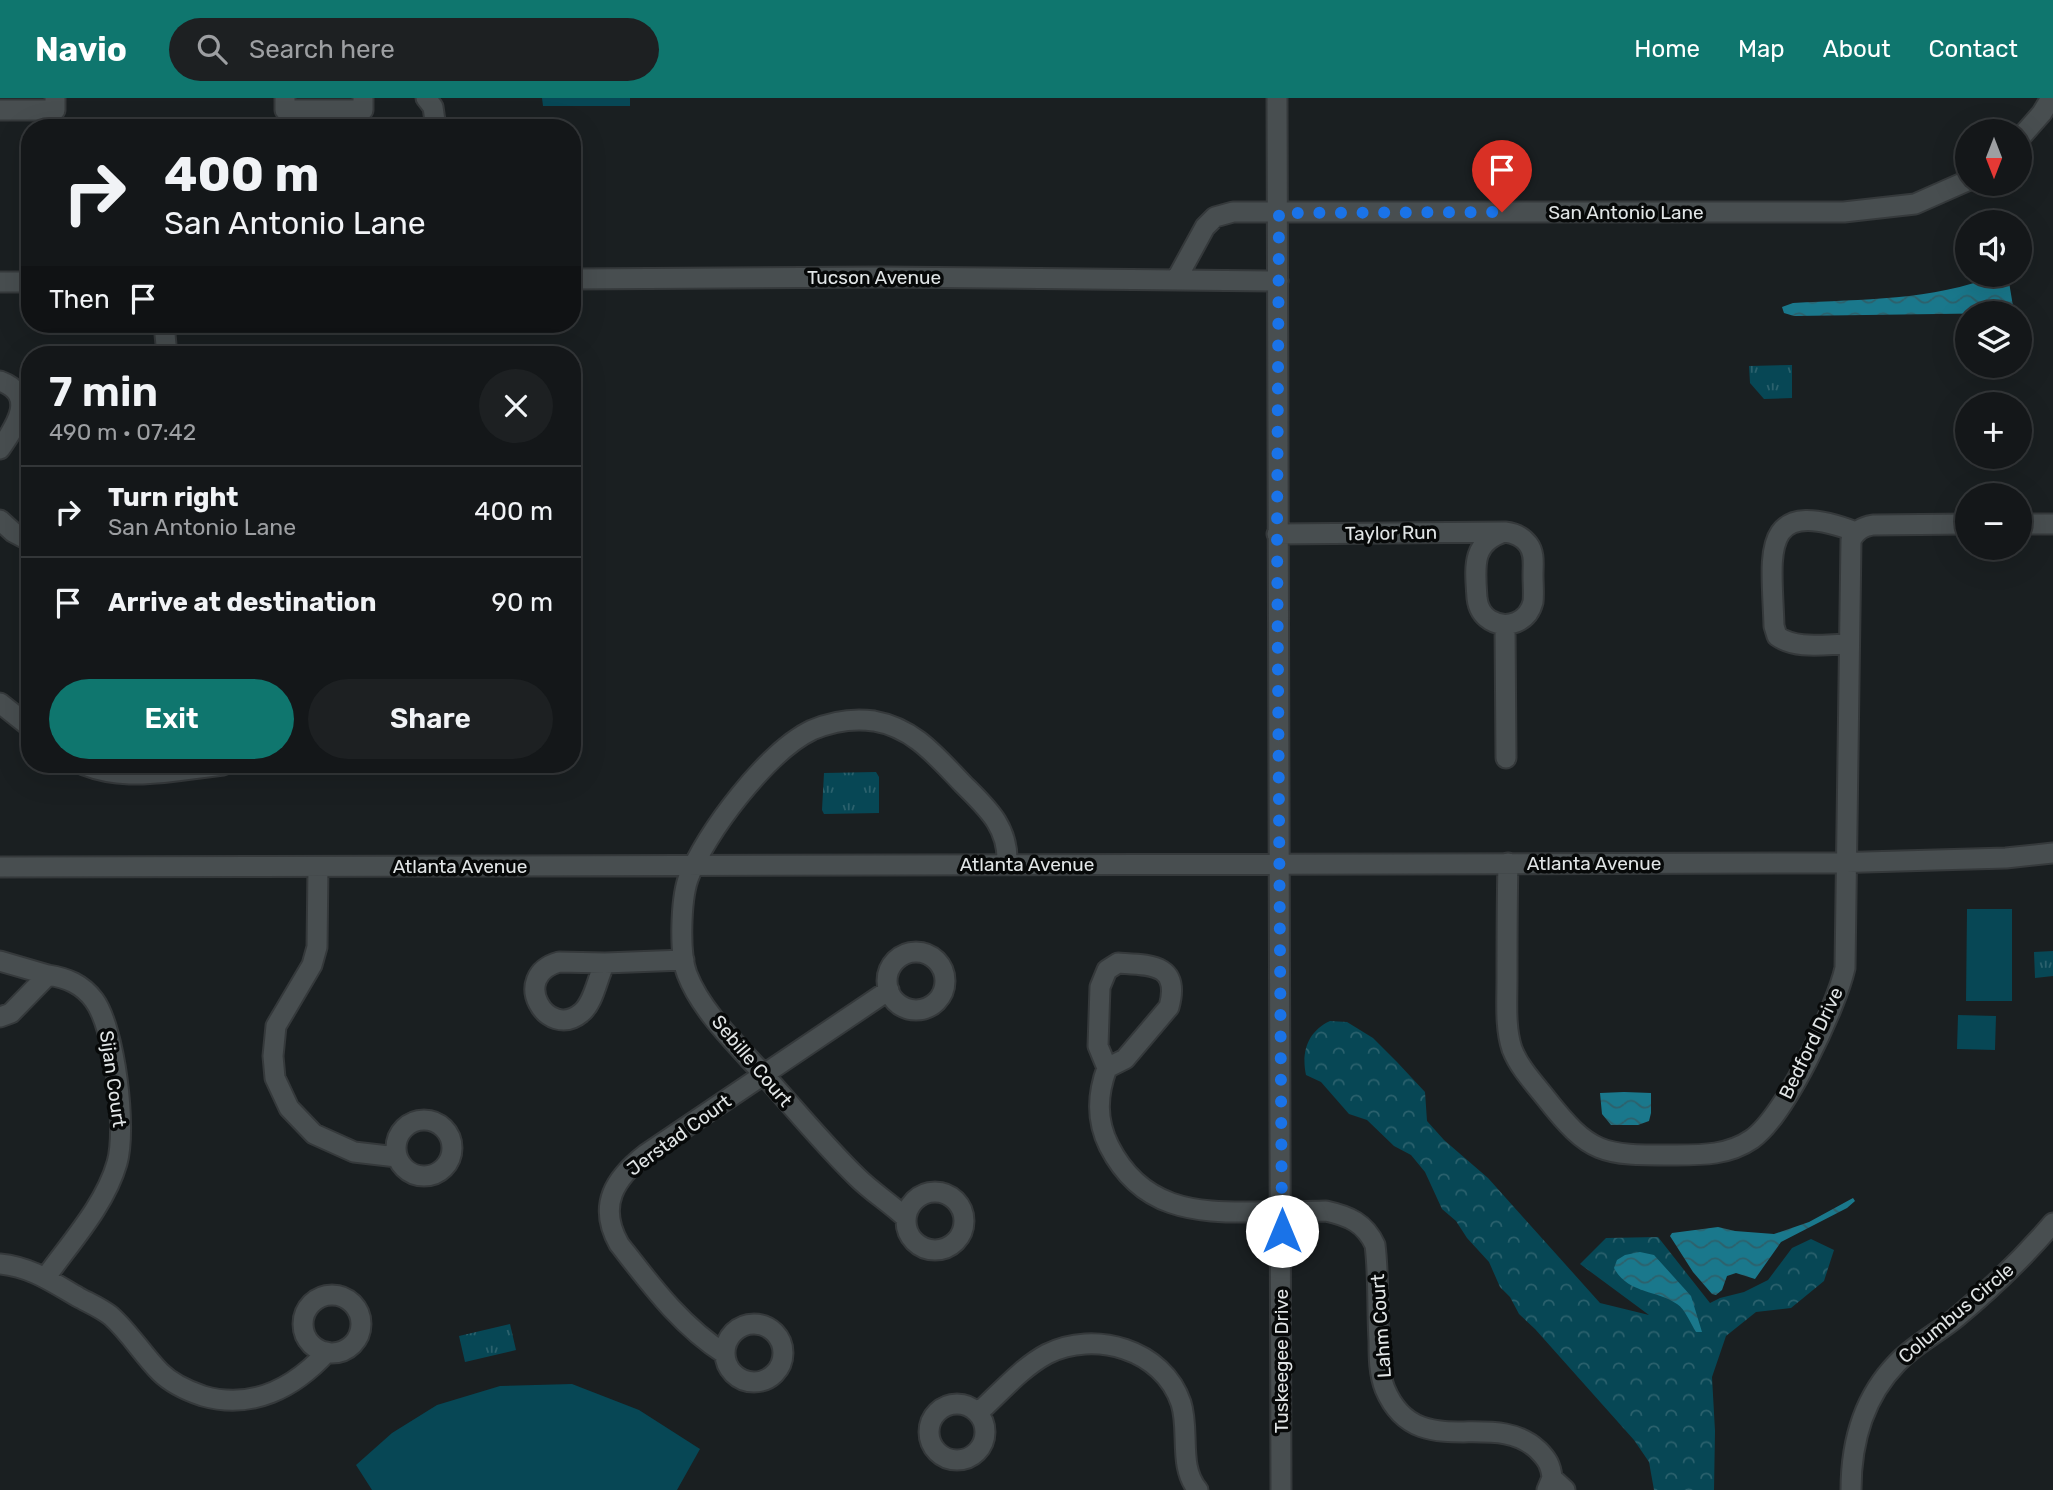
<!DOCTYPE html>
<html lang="en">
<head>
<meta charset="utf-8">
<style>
  :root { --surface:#141719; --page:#1d2022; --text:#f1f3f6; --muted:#9d9fa2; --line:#333638; --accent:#0f766e }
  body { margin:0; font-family:Rubik,sans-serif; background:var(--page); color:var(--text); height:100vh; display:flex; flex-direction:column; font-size:26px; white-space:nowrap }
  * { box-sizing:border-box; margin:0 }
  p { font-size:23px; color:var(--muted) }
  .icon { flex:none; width:38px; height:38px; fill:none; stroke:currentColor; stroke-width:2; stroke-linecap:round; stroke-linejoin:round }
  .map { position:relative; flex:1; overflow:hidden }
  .drawer { position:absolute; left:21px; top:248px; width:560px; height:427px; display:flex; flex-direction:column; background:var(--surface); border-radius:28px; box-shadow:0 7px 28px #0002,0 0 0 2px var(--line) }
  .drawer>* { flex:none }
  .top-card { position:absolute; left:21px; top:21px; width:560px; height:214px; border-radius:28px; box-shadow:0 7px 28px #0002,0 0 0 2px var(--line); background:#141719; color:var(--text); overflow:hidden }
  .needle { width:46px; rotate:180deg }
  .buttons { position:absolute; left:1955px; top:21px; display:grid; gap:14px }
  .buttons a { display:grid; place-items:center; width:77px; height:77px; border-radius:50%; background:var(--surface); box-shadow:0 7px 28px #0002,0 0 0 2px var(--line); font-size:35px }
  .pin { position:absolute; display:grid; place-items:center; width:60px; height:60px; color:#fff; margin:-72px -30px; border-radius:50% 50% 50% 0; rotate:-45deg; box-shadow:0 0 7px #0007 }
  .pin .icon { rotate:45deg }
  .me { position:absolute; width:77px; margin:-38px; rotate:0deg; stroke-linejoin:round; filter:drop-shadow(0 0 5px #0008) }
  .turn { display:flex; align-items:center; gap:24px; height:147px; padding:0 28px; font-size:32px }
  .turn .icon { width:91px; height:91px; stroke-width:2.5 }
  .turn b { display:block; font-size:49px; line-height:60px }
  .then { display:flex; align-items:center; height:66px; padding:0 28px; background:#0003; gap:14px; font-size:26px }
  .round { display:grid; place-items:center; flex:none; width:74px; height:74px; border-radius:37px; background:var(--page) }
  .headline { display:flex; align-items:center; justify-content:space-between; height:119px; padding:0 28px }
  h1 { font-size:42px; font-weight:600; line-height:52px }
  .action { display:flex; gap:14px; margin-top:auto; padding:14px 28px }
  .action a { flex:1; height:80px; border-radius:42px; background:var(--accent); color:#fff; font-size:28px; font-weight:600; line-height:80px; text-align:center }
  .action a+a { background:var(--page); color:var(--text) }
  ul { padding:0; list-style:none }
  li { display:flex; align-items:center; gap:21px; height:91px; padding:0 28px; border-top:2px solid var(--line) }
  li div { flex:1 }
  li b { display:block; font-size:26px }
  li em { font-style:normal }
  header { display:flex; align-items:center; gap:42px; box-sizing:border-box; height:98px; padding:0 35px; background:var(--accent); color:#fff }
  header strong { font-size:33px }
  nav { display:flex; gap:38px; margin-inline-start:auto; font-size:24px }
  .search { width:490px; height:63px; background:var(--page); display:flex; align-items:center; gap:18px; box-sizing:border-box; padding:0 24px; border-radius:38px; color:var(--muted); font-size:26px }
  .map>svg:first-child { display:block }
  .green { fill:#074755 }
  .forest { fill:url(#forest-crowns) }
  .park { fill:url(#park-tufts) }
  .water { fill:url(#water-waves) }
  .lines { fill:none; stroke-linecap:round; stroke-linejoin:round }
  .minor-casing { stroke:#35393b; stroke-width:23 }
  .minor { stroke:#484e50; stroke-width:19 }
  .route { stroke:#1a73e8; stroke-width:12; stroke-dasharray:0 21.6 }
  .labels { text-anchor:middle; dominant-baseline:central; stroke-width:7; stroke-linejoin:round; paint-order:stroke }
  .street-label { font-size:19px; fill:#e1e5e6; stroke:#070909 }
</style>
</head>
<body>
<header>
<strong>Navio</strong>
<div class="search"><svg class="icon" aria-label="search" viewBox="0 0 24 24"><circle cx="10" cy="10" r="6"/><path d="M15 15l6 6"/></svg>Search here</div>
<nav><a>Home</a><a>Map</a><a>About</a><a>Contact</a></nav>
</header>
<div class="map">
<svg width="2053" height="1392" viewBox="0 0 2053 1392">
  <defs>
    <pattern id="forest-crowns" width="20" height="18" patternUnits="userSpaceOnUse" patternTransform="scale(1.75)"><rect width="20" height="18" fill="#074755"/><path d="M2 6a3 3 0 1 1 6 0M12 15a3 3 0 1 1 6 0" fill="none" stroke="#2b616d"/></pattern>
    <pattern id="park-tufts" width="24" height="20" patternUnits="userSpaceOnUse" patternTransform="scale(1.75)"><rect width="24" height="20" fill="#074755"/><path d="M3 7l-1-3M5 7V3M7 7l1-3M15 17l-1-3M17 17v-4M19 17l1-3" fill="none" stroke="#2b616d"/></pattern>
    <pattern id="water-waves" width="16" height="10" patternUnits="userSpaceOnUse" patternTransform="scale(1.75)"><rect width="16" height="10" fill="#1a788c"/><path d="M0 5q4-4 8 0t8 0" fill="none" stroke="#2d616c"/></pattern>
  </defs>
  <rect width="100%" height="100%" fill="#1a1f21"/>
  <!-- green -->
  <path class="green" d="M542 0H630V8H543Z
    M1967 811H2012V903H1966Z
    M1958 917 1996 918 1995 952 1957 951Z
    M572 1286 639 1312 700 1351 677 1392H372L356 1367 392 1335 437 1307 500 1288Z"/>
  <!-- forest -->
  <path class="forest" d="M1330 923 1347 924 1373 940 1397 964 1425 994 1427 1023 1444 1042 1488 1080 1600 1205 1649 1217 1580 1166 1606 1140 1658 1139 1710 1205 1720 1200 1744 1194 1768 1182 1792 1150 1811 1141 1834 1152 1824 1183 1791 1210 1756 1214 1726 1238 1712 1279 1715 1333 1714 1392H1654L1649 1364 1634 1342 1535 1231 1519 1216 1510 1199 1500 1189 1489 1164 1467 1140 1456 1123 1442 1111 1425 1074 1411 1057 1394 1048 1367 1022 1349 1016 1321 984 1306 977C1301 954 1308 933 1330 923Z"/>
  <!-- park -->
  <path class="park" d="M1792 267V300L1764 301 1750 285 1749 268Z
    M876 674 879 679V715L824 716 822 712 824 675Z
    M2053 853V878L2035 880 2034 854Z
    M510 1226 516 1252 465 1264 459 1238Z"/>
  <!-- water -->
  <path class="water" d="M1997 177 2008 178 2013 208 2009 215 1794 218 1784 215 1782 209 1793 205C1863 201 1931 203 1997 177Z
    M1624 994 1651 995V1015L1649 1023 1638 1027H1611L1602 1016 1600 995Z
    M1853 1100 1855 1103 1847 1110 1781 1144 1755 1181 1736 1175 1727 1178 1722 1192 1716 1197 1712 1196 1693 1174 1670 1138 1672 1135 1718 1129 1735 1133 1774 1136 1809 1124Z
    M1640 1154 1654 1157 1691 1198 1702 1234H1696C1691 1226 1685 1211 1677 1206 1657 1192 1628 1196 1614 1170L1617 1162 1625 1157Z"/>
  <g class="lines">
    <defs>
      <path id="minor" d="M285 0V12H363V0
        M426 0 433 9 436 30
        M1277 0 1281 1392
        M0 12H55V0
        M2020 40 2042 15 2051 0
        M572 181 882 179 1278 183
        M1176 182 1205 129 1215 119 1233 114H1844L1915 106 1967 83
        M0 184H30
        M164 226 167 257
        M0 283C38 297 15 329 0 351
        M0 422 13 434 30 443
        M2020 426H2053
        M1277 436 1505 434C1514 435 1522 438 1528 446 1535 455 1533 466 1533 477 1533 486 1534 496 1533 504 1528 524 1507 532 1490 522 1482 517 1478 509 1477 500 1475 469 1471 444 1505 434
        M1505 527 1506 660
        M1849 546C1826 546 1796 552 1777 538L1774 528C1772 458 1757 396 1856 434
        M0 605 30 629
        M84 667C115 679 143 677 176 673
        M176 667V673L223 667
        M1508 765C1507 804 1507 843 1507 882 1507 904 1505 930 1512 951 1519 969 1533 984 1545 999 1591 1058 1603 1057 1676 1057 1703 1057 1729 1057 1752 1041 1785 1018 1836 910 1845 870L1851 442C1857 432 1862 429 1873 427L1967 426
        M0 769 1830 765 2006 760 2053 755
        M318 769 317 849 312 867 276 928 273 958 275 980 289 1010 314 1036 354 1054 397 1059
        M887 883a29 29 0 1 1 58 0a29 29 0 1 1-58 0Z
        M0 863 48 877 11 915 0 919
        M559 864 605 865C597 880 594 905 581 915 547 943 509 878 559 864Z
        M605 865 684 862
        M1118 865C1149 867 1181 865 1169 909L1125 961 1107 970 1098 948 1100 889 1107 872Z
        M1107 970C1097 997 1096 1022 1109 1048 1141 1111 1194 1115 1256 1114 1280 1113 1303 1114 1326 1113 1349 1118 1365 1125 1375 1147 1379 1178 1377 1211 1379 1243 1379 1258 1379 1276 1385 1291 1417 1367 1493 1309 1538 1352 1547 1361 1551 1367 1552 1380
        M396 1050a28 28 0 1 1 56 0a28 28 0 1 1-56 0Z
        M906 1123a29 29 0 1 1 58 0a29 29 0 1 1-58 0Z
        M906 1120C890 1105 872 1094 857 1079 824 1047 795 1011 764 977 738 948 701 913 687 876 679 855 681 802 688 781 705 735 768 653 812 632 831 624 853 620 874 623 914 630 936 658 963 686 987 710 1009 729 1007 766
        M0 1166C31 1169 52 1184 78 1199 89 1205 101 1210 111 1218 130 1235 143 1257 160 1274 172 1286 188 1293 203 1298 252 1312 294 1290 327 1254
        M46 1179C71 1144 105 1107 117 1065 127 1031 115 930 94 902 82 886 67 880 48 877
        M303 1226a29 29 0 1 1 58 0a29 29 0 1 1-58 0Z
        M725 1255a29 29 0 1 1 58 0a29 29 0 1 1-58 0Z
        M725 1256C681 1228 651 1187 619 1146 597 1107 615 1080 646 1056L889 892
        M929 1334a28 28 0 1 1 56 0a28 28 0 1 1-56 0Z
        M978 1315C1000 1295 1021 1270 1047 1256 1094 1232 1163 1251 1181 1305 1190 1333 1178 1369 1198 1392
        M1547 1392 1552 1380 1565 1392
        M1851 1392C1851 1344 1863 1300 1897 1265 1915 1246 1938 1235 1957 1219 1992 1190 2024 1159 2053 1125"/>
    </defs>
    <!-- minor casing -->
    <use href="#minor" class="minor-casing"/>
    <!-- minor -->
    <use href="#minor" class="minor"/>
  </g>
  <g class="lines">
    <!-- route -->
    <path class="route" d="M1282 1133 1277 436 1279 115 1502 114"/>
  </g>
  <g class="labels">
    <!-- street labels -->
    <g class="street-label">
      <text x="1626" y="114">San Antonio Lane</text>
      <text x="874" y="179">Tucson Avenue</text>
      <text transform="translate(1391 435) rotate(-1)">Taylor Run</text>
      <text x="1594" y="765">Atlanta Avenue</text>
      <text x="1027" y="766">Atlanta Avenue</text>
      <text x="460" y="768">Atlanta Avenue</text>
      <text transform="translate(1811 945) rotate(-64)">Bedford Drive</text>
      <text transform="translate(752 963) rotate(50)">Sebille Court</text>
      <text transform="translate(113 981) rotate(82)">Sijan Court</text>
      <text transform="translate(679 1037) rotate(-36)">Jerstad Court</text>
      <text transform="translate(1956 1215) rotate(-40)">Columbus Circle</text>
      <text transform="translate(1381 1228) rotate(-94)">Lahm Court</text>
      <text transform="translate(1281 1263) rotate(-90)">Tuskeegee Drive</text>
    </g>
  </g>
</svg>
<div class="buttons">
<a><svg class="needle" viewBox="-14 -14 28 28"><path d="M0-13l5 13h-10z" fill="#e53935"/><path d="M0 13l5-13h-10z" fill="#9d9fa2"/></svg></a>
<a><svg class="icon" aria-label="sound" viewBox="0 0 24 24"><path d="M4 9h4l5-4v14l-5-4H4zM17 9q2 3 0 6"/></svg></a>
<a><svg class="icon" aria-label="layers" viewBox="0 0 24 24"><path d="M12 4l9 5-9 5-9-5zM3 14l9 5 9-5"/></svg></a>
<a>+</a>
<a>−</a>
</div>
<div class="pin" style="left:1502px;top:114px;background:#d93025"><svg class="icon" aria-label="arrive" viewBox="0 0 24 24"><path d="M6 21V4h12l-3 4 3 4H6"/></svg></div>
<svg class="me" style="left:1282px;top:1133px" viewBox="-20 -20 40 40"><circle r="19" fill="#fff"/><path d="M0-13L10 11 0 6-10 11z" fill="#1a73e8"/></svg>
<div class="top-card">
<div class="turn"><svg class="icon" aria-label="right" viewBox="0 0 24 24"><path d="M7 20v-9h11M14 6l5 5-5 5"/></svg><div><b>400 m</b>San Antonio Lane</div></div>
<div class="then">Then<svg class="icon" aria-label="arrive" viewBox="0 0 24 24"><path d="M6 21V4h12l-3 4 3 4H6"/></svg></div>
</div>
<section class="drawer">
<div class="headline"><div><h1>7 min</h1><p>490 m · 07:42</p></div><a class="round"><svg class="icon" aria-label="close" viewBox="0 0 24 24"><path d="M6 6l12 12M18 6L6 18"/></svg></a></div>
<ul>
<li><svg class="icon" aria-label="right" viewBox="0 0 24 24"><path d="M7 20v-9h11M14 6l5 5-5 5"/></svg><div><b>Turn right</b><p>San Antonio Lane</p></div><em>400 m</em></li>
<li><svg class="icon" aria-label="arrive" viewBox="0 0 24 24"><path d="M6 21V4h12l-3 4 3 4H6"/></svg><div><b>Arrive at destination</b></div><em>90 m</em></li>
</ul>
<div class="action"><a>Exit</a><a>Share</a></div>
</section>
</div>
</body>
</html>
